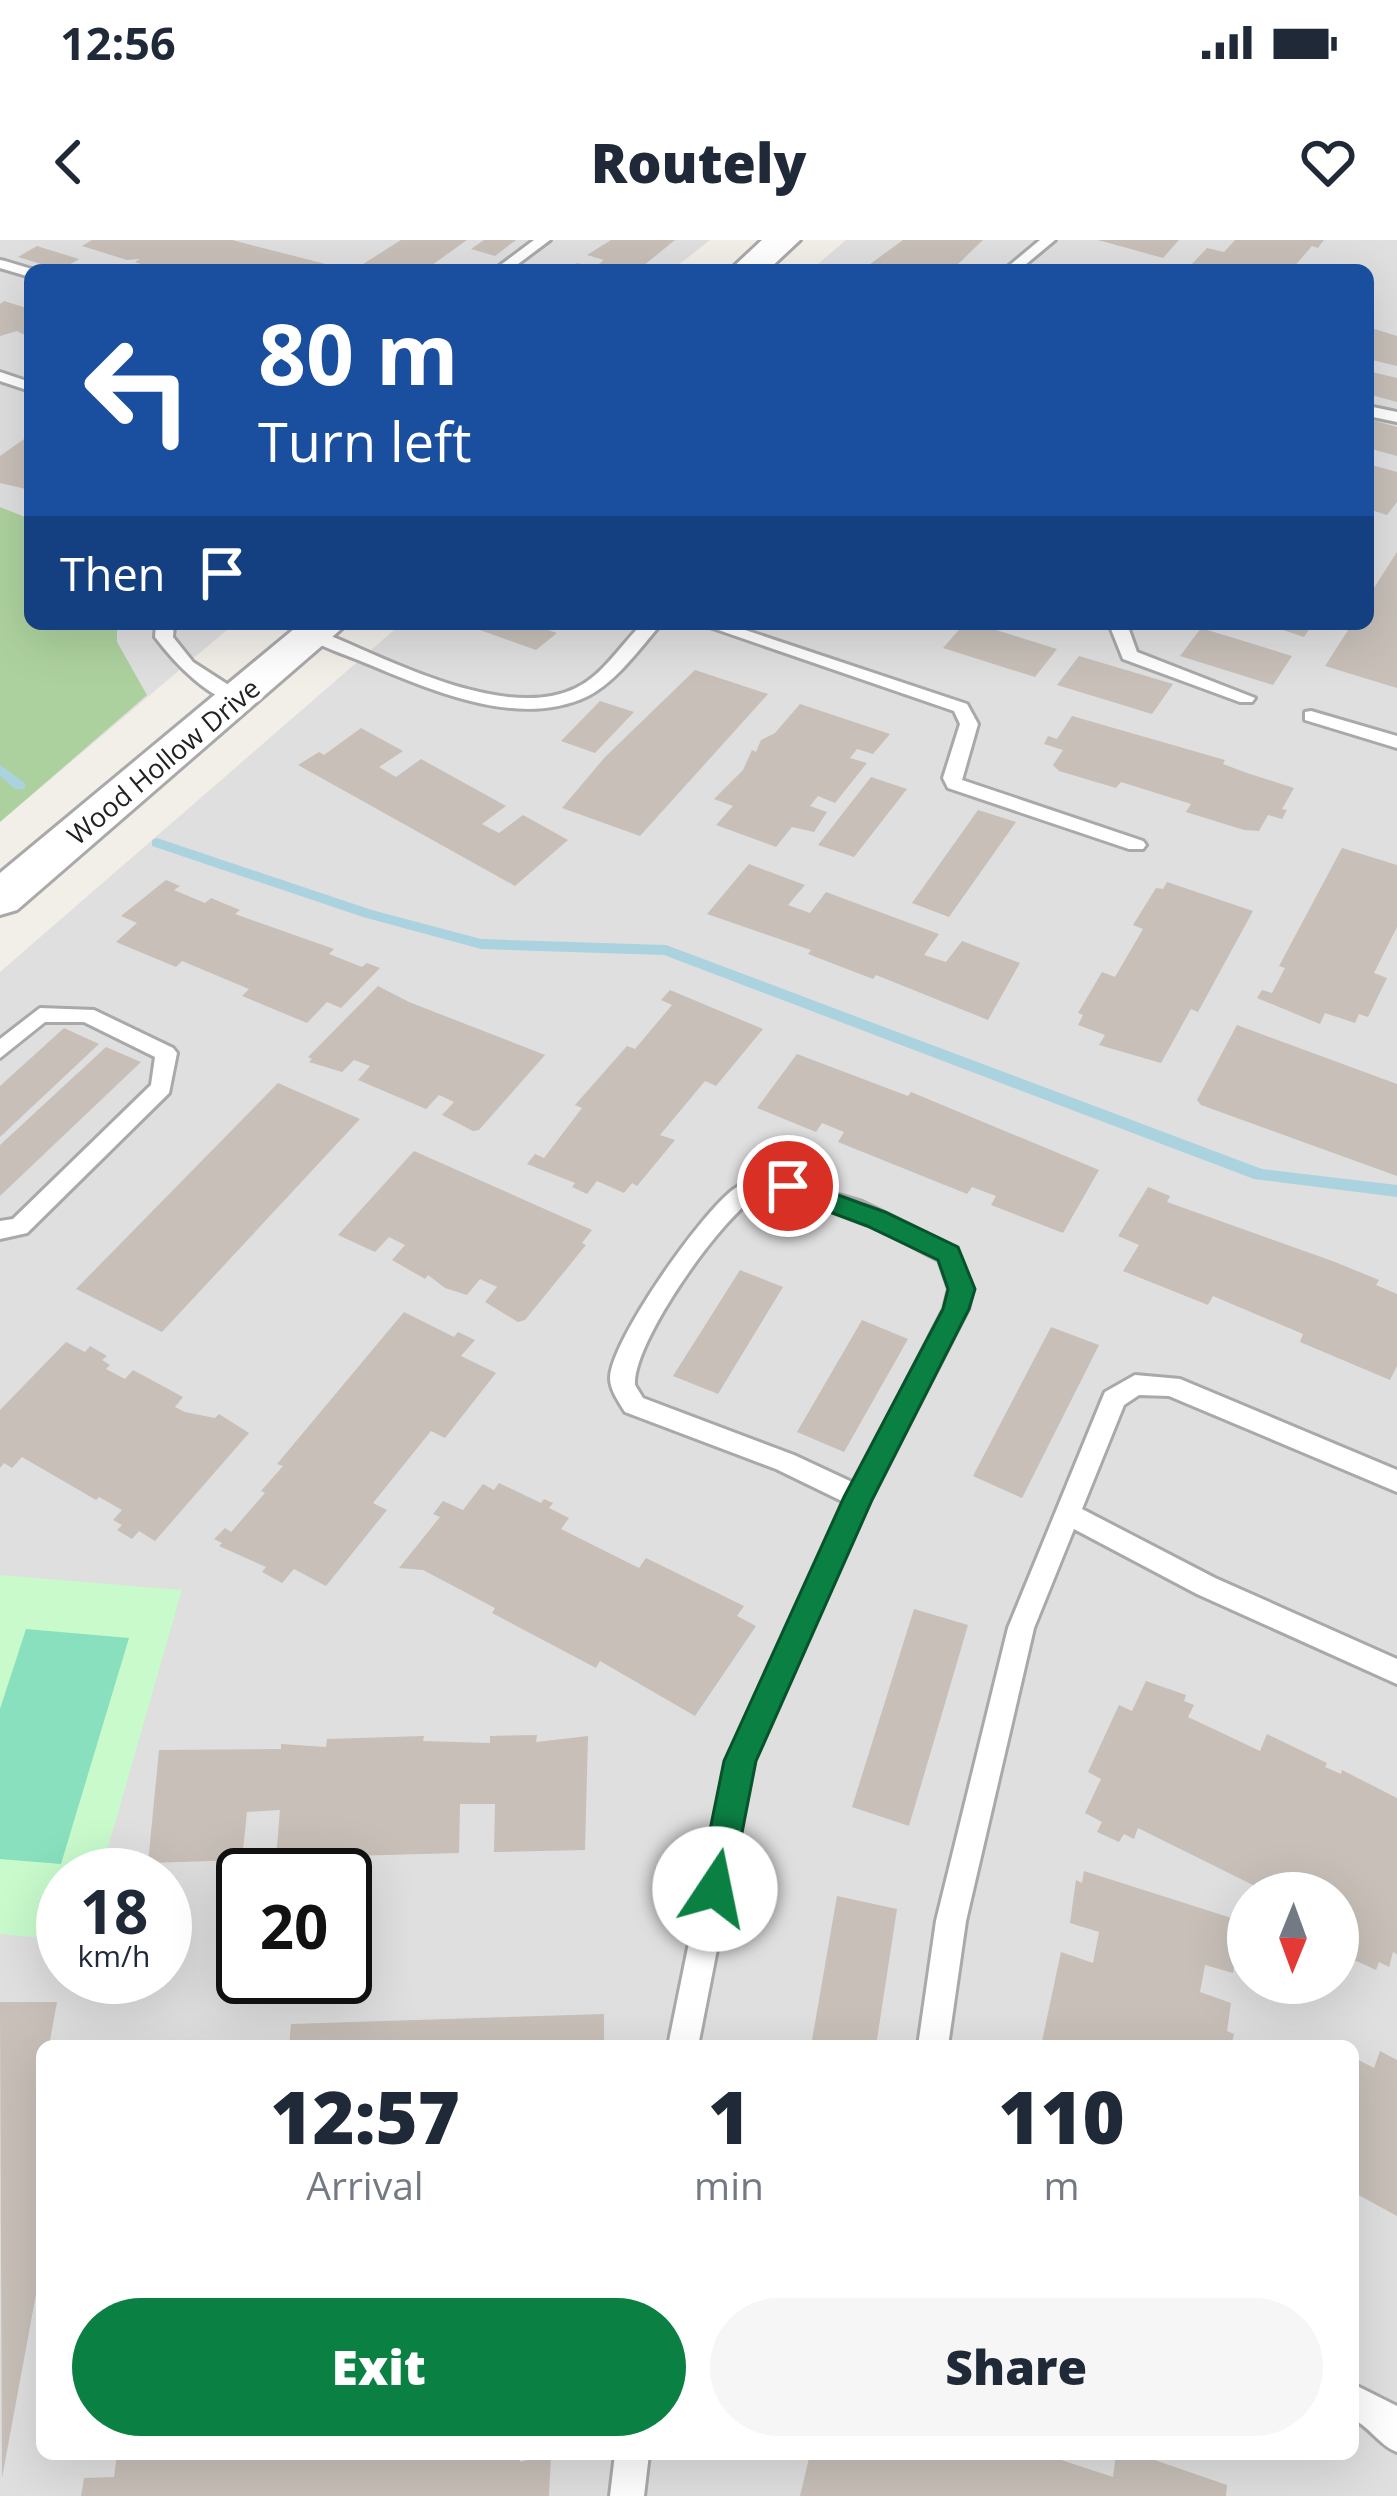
<!DOCTYPE html>
<html lang="en">
<head>
<meta charset="utf-8">
<style>
  :root { --surface:#fff; --page:#f6f6f7; --text:#1f2937; --muted:#747a83; --accent:#0b8043 }
  body { margin:0; font-family:"Open Sans",sans-serif; background:var(--page); color:var(--text); height:100vh; display:flex; flex-direction:column; font-size:45px; white-space:nowrap }
  * { box-sizing:border-box; margin:0 }
  p { font-size:39px; color:var(--muted) }
  .icon { flex:none; width:66px; height:66px; fill:none; stroke:currentColor; stroke-width:2; stroke-linecap:round; stroke-linejoin:round }
  .map { position:relative; flex:1; overflow:hidden }
  .side { position:absolute; left:36px; top:1800px; width:1323px; height:420px; display:flex; flex-direction:column; background:var(--surface); border-radius:18px; box-shadow:0 12px 48px #0002 }
  .side>* { flex:none }
  .banner { position:absolute; left:24px; top:24px; width:1350px; height:366px; border-radius:18px; box-shadow:0 12px 48px #0002; background:#1a4fa0; color:#fff; overflow:hidden }
  .needle { width:78px; rotate:181deg }
  .fabs { position:absolute; left:1227px; top:1632px; display:grid; gap:24px }
  .fabs a { display:grid; place-items:center; width:132px; height:132px; border-radius:50%; background:var(--surface); box-shadow:0 12px 48px #0002; font-size:60px }
  .speed { position:absolute; left:36px; top:1608px; display:flex; gap:24px; font-size:60px; font-weight:700; text-align:center }
  .speed>* { display:grid; place-content:center; width:156px; height:156px; border-radius:50%; background:var(--surface); box-shadow:0 12px 48px #0002; line-height:1 }
  .speed small { font-size:30px; font-weight:400 }
  .speed .limit { border:6px solid #111; border-radius:18px; background:#fff; color:#111 }
  .pin { position:absolute; display:grid; place-items:center; width:102px; height:102px; color:#fff; margin:-51px; border:6px solid #fff; border-radius:50%; box-shadow:0 3px 12px #0007 }
  .me { position:absolute; width:132px; margin:-66px; rotate:11deg; stroke-linejoin:round; filter:drop-shadow(0 0 9px #0008) }
  .turn { display:flex; align-items:center; gap:42px; height:252px; padding:0 36px; font-size:54px }
  .turn .icon { width:156px; height:156px; stroke-width:2.5 }
  .turn b { display:block; font-size:84px; line-height:102px }
  .then { display:flex; align-items:center; height:114px; padding:0 36px; background:#0003; gap:24px; font-size:45px }
  .eta { display:flex; justify-content:space-evenly; align-items:center; height:204px; text-align:center }
  .eta b { font-size:72px; font-weight:800; line-height:84px }
  .primary-button { display:flex; gap:24px; margin-top:auto; padding:24px 36px }
  .primary-button a { flex:1; height:138px; border-radius:72px; background:var(--accent); color:#fff; font-size:48px; font-weight:800; line-height:138px; text-align:center }
  .primary-button a+a { background:var(--page); color:var(--text) }
  .status { display:flex; justify-content:space-between; align-items:center; height:84px; padding:0 60px; background:var(--surface); direction:ltr }
  .status svg { height:33px; fill:currentColor }
  header { display:flex; justify-content:space-between; align-items:center; height:156px; padding:0 36px; background:var(--surface); font-size:54px; font-weight:800 }
  .map>svg:first-child { display:block }
  .residential { fill:#e0dfdf; fill-rule:evenodd }
  .forest { fill:#add19e }
  .park { fill:#c8facc }
  .pitch { fill:#88e0be }
  .lines { fill:none; stroke-linecap:round; stroke-linejoin:round }
  .stream { fill:#aad3df; fill-rule:evenodd }
  .building { fill:#c7bfb8 }
  .service-casing { stroke:#a9a9a9; stroke-width:6 }
  .tertiary-casing { stroke:#a9a9a9; stroke-width:6 }
  .service { fill:#fff; fill-rule:evenodd }
  .tertiary { fill:#fff; fill-rule:evenodd }
  .route { fill:#0b8043; stroke:#07532c; stroke-width:3 }
  .labels { text-anchor:middle; dominant-baseline:central; stroke-width:10; stroke-linejoin:round; paint-order:stroke }
  .far-street-label { font-size:27px; fill:#222; stroke:#fff }
</style>
</head>
<body>
<div class="status"><b>12:56</b><svg viewBox="0 0 49 12"><path d="M0 12V9h3v3zM5 12V6h3v6zM10 12V3h3v9zM15 12V0h3v12zM26 1h20v11H26zM47 4h2v5h-2z"/></svg></div>
<header><svg class="icon" aria-label="back" viewBox="0 0 24 24"><path d="M15 5l-7 7 7 7"/></svg>Routely<svg class="icon" aria-label="heart" viewBox="0 0 24 24"><path d="M12 20l-8-8c-3-5 5-10 8-4 3-6 11-1 8 4z"/></svg></header>
<div class="map">
<svg width="1397" height="2256" viewBox="0 0 1397 2256">
  <rect width="100%" height="100%" fill="#f2efe9"/>
  <!-- residential -->
  <path class="residential" d="M0 0H710L672 30H30V384H234L0 582Z
    M846 0H1397V2256H0V732L401 384H1368V30H811ZM63 1635H165V1737H63ZM243 1635H345V1737H243ZM1248 1653H1338V1743H1248ZM42 1806H1353V2214H42Z"/>
  <!-- forest -->
  <path class="forest" d="M0 267 30 279V384H117V402L147 455 0 582Z"/>
  <!-- park -->
  <path class="park" d="M0 1335 182 1350 100 1635H63V1700L0 1694Z"/>
  <!-- pitch -->
  <path class="pitch" d="M26 1389 129 1398 61 1624 0 1619V1469Z"/>
  <g class="lines">
    <!-- stream -->
    <path class="stream" d="M0 525 25 543V549H15L0 536Z
      M157 598 372 670 481 699 666 705 1262 929 1397 945V957L1254 939 664 715 481 709 363 677 152 606V600Z"/>
  </g>
  <!-- building -->
  <path class="building" d="M92 0H232L341 28 158 30 135 22 140 19 127 20 82 6Z
    M401 0H467L425 30 360 26Z
    M484 0H516L495 16 471 9Z
    M611 0H675L638 30H572L577 23 594 28 604 20 587 15Z
    M903 0H983L954 28 862 30Z
    M1098 0H1179L1163 18Z
    M1235 0H1324L1318 8 1312 6 1291 30 1190 26 1207 8 1224 12Z
    M37 6 40 7 79 19 61 30 18 17Z
    M4 61 30 69V98L17 91 0 96V64Z
    M1368 87 1397 96V126L1368 119Z
    M1368 131 1397 138V162L1368 154Z
    M1368 179 1397 187V216L1368 208Z
    M27 197 30 198V250L0 243V216Z
    M1368 224 1397 232V262L1387 275 1368 269Z
    M1397 312V448L1325 426 1352 384H1368V357Z
    M463 384H546L542 388 557 393 536 410Z
    M964 384H977L1057 409 1035 437 943 408Z
    M1265 384H1313L1304 397Z
    M1201 388 1292 416 1273 445 1180 416Z
    M1079 416 1173 444 1152 474 1057 445Z
    M695 430 768 454 640 596 562 568 605 517Z
    M600 461 634 472 595 513 561 501Z
    M800 464 890 494 873 514 857 509 850 518 867 523 835 563 818 556 810 566 827 572 814 592 792 587 776 607 716 585 733 566 714 559 743 530 752 510 756 512 761 500 775 493Z
    M1072 476 1225 520 1223 524 1247 533 1294 548 1282 569 1287 570 1282 579 1268 575 1259 591 1244 590 1186 572 1191 564 1121 542 1116 548 1059 531 1053 525 1063 510 1044 504 1048 496 1057 499Z
    M361 488 403 511 379 527 396 537 421 519 506 566 482 584 499 593 523 575 568 600 515 646 298 525 319 512 324 515Z
    M871 537 907 549 854 617 818 605Z
    M978 570 1016 582 949 677 912 663Z
    M1342 608 1397 625V687L1374 733 1387 738 1368 777 1359 774 1355 783 1325 773 1320 784 1257 758 1262 750 1272 753 1285 728 1279 726Z
    M749 624 805 645 788 665 810 673 826 652 939 694 924 715 946 722 962 701 1020 723 988 780 876 735 873 739 808 714 811 710 707 674Z
    M166 640 180 646 174 650 205 663 211 658 240 670 235 674 334 709 329 714 362 727 367 723 380 728 341 768 327 762 307 783 242 756 249 749 182 721 176 727 116 702 137 683 121 676Z
    M1167 642 1253 671 1198 772 1191 769 1161 823 1099 805 1105 795 1078 785 1083 775 1078 773 1102 732 1115 737 1143 689 1133 685 1156 648 1163 649Z
    M378 746 409 762 545 815 479 890 473 891 442 875 454 862 439 855 426 869 358 840 370 826 354 820 342 832 309 822 312 819 308 817Z
    M670 750 763 789 716 846 705 841 660 895 675 900 637 946 632 943 624 953 597 941 587 954 572 947 575 943 527 924 535 914 544 918 582 868 575 865 627 806 635 809 672 765 661 760Z
    M1237 785 1397 844V936L1201 865 1197 860Z
    M64 788 99 804 0 897V846Z
    M106 807 141 822 0 956V905Z
    M797 814 908 856 911 852 1099 930 1063 993 991 965 996 956 972 947 967 954 838 902 844 892 822 883 816 892 757 868Z
    M278 843 360 879 162 1092 76 1049Z
    M414 911 592 990 582 1003 586 1005 525 1080 518 1082 485 1062 497 1047 480 1039 467 1055 445 1048 428 1035 425 1039 392 1020 405 1005 389 997 375 1012 338 995Z
    M1148 947 1170 956 1167 962 1335 1022 1379 1040 1376 1045 1397 1054V1126L1390 1140 1300 1102 1303 1094 1213 1056 1208 1065 1123 1031 1139 1005 1118 996Z
    M740 1030 783 1047 718 1154 673 1136Z
    M404 1072 454 1097 458 1092 475 1100 461 1116 496 1133 445 1198 431 1191 373 1263 387 1270 326 1346 294 1329 282 1343 262 1332 266 1327 219 1306 222 1303 214 1299 225 1288 231 1292 265 1253 261 1251 283 1226 277 1224Z
    M862 1080 908 1099 844 1212 797 1192Z
    M1051 1087 1099 1105 1022 1258 973 1236Z
    M66 1102 85 1112 90 1106 107 1116 102 1120 110 1125 106 1129 125 1139 133 1130 183 1157 175 1167 185 1172 215 1178 219 1174 249 1193 155 1301 139 1291 132 1299 117 1290 122 1285 113 1280 122 1270 99 1257 96 1260 22 1217 12 1228 4 1223 0 1228V1170Z
    M499 1243 541 1263 544 1259 553 1263 549 1268 569 1278 561 1289 639 1328 646 1318 744 1366 737 1376 756 1386 695 1476 600 1421 596 1428 492 1373 495 1368 423 1330 399 1328 440 1277 433 1274 443 1261 463 1270 483 1244 494 1250Z
    M914 1369 968 1385 909 1586 852 1567Z
    M1146 1441 1186 1455 1184 1461 1194 1465 1188 1477 1260 1511 1267 1494 1327 1523 1325 1527 1341 1534 1342 1530 1397 1558V1714L1393 1712 1389 1727 1379 1722 1376 1730 1352 1719 1355 1710 1338 1702V1653H1269L1138 1588 1134 1599 1124 1594 1119 1602 1097 1592 1102 1582 1085 1573 1101 1539 1088 1532 1119 1465 1132 1471Z
    M537 1495 536 1502 588 1496 585 1610 494 1612 495 1564H460L459 1613 276 1618 280 1570 247 1572 242 1620 148 1623 159 1510 281 1509V1504L326 1507 327 1499 424 1496 423 1501 490 1503V1496Z
    M1084 1631 1241 1681 1233 1733 1205 1725 1200 1752 1231 1763 1227 1791 1234 1794 1231 1806H1041L1061 1712 1093 1723 1099 1692 1070 1683 1076 1640 1082 1643Z
    M837 1656 897 1669 876 1806H811Z
    M0 1762H57L49 1806H42V2022L2 2238Z
    M604 1774V1806H289L291 1784Z
    M1380 1811 1397 1820V1976L1353 1952V1817L1374 1828Z
    M117 2214H520V2222L551 2214 549 2256H81L84 2238 114 2237Z
    M810 2214H1043L1113 2237 1116 2214H1137L1227 2245 1226 2256H800Z"/>
  <g class="lines">
    <defs>
      <path id="service" d="M534 0H550L510 30H494Z
        M1040 0H1055L1019 30H1004Z
        M0 20 5 21 35 30H30V37L0 28Z
        M0 132 30 142V151L0 141Z
        M1368 166 1397 172V182L1368 176Z
        M156 384H174L173 397 193 422 244 455V463C213 465 173 421 155 397Z
        M642 384H661C640 408 616 442 588 456 518 490 429 449 363 422 344 414 320 407 304 395L319 391C386 418 505 483 576 448 603 435 621 405 642 384Z
        M701 384H727L967 464 978 484 962 540 1143 601 1146 605 1143 609H1129L948 548 943 538 960 484 954 471Z
        M1109 384H1127L1137 412 1255 458 1252 462H1240L1123 419Z
        M1311 471 1397 496V508L1305 480V472Z
        M40 768 94 770 173 808 177 813 169 853 27 993 0 999V981L13 979 151 845 155 817 84 782H45L0 818V799Z
        M778 937 862 962 956 1008 973 1049 968 1069 870 1260 754 1521 698 1806H668L726 1521 844 1262 776 1229 625 1172C619 1162 610 1150 610 1138 611 1100 702 972 734 949 748 938 762 938 778 937ZM760 954C824 953 883 992 939 1020L949 1049 944 1069 854 1243 794 1215 643 1158 635 1145C632 1103 723 974 760 954Z
        M1135 1135 1180 1139 1397 1230V1252L1169 1156 1139 1155 1124 1165 1082 1269 1215 1338 1397 1419V1444L1197 1354 1074 1289 1034 1388 966 1681 948 1806H918L936 1681 1008 1388 1102 1159 1105 1152Z
        M1353 2144 1397 2166V2212C1379 2205 1371 2188 1353 2179Z
        M615 2214H649L644 2256H610Z"/>
      <path id="tertiary" d="M762 0H800L768 30H730Z
        M300 384H347L17 670 0 675V633Z"/>
    </defs>
    <!-- service casing -->
    <use href="#service" class="service-casing"/>
    <!-- tertiary casing -->
    <use href="#tertiary" class="tertiary-casing"/>
    <!-- service -->
    <use href="#service" class="service"/>
    <!-- tertiary -->
    <use href="#tertiary" class="tertiary"/>
  </g>
  <!-- route -->
  <path class="route" d="M788 937 885 972 958 1007 975 1049 969 1069 872 1260 756 1521 731 1649 726 1660 715 1665 703 1660 698 1649 724 1521 844 1257 943 1069 948 1049 938 1020 867 986 779 953 776 946 779 939Z"/>
  <g class="labels">
    <!-- far-street labels -->
    <g class="far-street-label">
      <text transform="translate(163 521) rotate(-40)">Wood Hollow Drive</text>
    </g>
  </g>
</svg>
<div class="fabs">
<a><svg class="needle" viewBox="-14 -14 28 28"><path d="M0-13l5 13h-10z" fill="#e53935"/><path d="M0 13l5-13h-10z" fill="#747a83"/></svg></a>
</div>
<div class="speed"><div>18<small>km/h</small></div><div class="limit">20</div></div>
<div class="pin" style="left:788px;top:946px;background:#d93025"><svg class="icon" aria-label="arrive" viewBox="0 0 24 24"><path d="M6 21V4h12l-3 4 3 4H6"/></svg></div>
<svg class="me" style="left:715px;top:1649px" viewBox="-20 -20 40 40"><circle r="19" fill="#fff"/><path d="M0-13L10 11 0 6-10 11z" fill="#0b8043"/></svg>
<div class="banner">
<div class="turn"><svg class="icon" aria-label="left" viewBox="0 0 24 24"><path d="M17 20v-9H6M10 6l-5 5 5 5"/></svg><div><b>80 m</b>Turn left</div></div>
<div class="then">Then<svg class="icon" aria-label="arrive" viewBox="0 0 24 24"><path d="M6 21V4h12l-3 4 3 4H6"/></svg></div>
</div>
<section class="side">
<div class="eta">
<div><b>12:57</b><p>Arrival</p></div>
<div><b>1</b><p>min</p></div>
<div><b>110</b><p>m</p></div>
</div>
<div class="primary-button"><a>Exit</a><a>Share</a></div>
</section>
</div>
</body>
</html>
